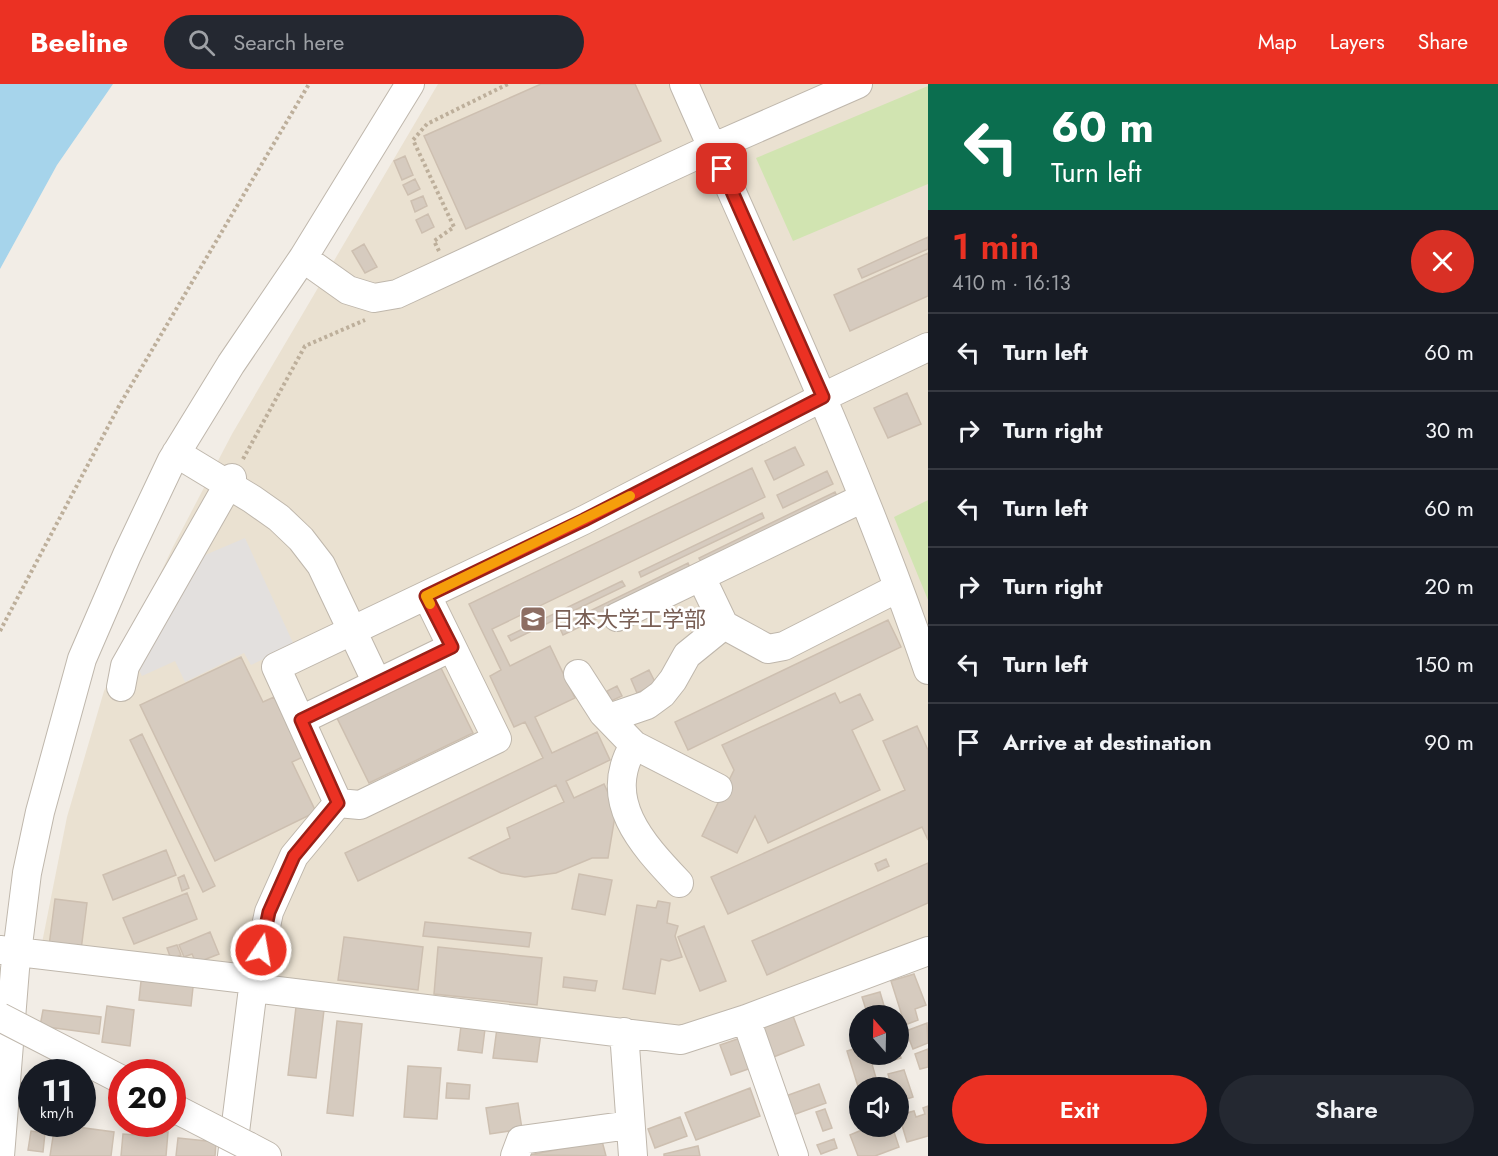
<!DOCTYPE html>
<html lang="en">
<head>
<meta charset="utf-8">
<style>
  :root { --surface:#171b24; --page:#242831; --text:#f1f3f6; --muted:#9ea1a6; --line:#363941; --accent:#eb3123 }
  body { margin:0; font-family:Jost,"Noto Sans JP",sans-serif; background:var(--page); color:var(--text); height:100vh; display:flex; flex-direction:column; font-size:22px; white-space:nowrap }
  * { box-sizing:border-box; margin:0 }
  p { font-size:20px; color:var(--muted) }
  .icon { flex:none; width:33px; height:33px; fill:none; stroke:currentColor; stroke-width:2; stroke-linecap:round; stroke-linejoin:round }
  .map { position:relative; flex:1; overflow:hidden }
  .side { display:flex; flex-direction:column; background:var(--surface); width:570px }
  .side>* { flex:none }
  .top-card { background:#0b6e4f; color:#fff; overflow:hidden }
  .needle { width:39px; rotate:340deg }
  .tools { position:absolute; left:849px; top:921px; display:grid; gap:12px }
  .tools a { display:grid; place-items:center; width:60px; height:60px; border-radius:50%; background:var(--surface); box-shadow:0 3px 15px #0003; font-size:30px }
  .speed { position:absolute; left:18px; top:975px; display:flex; gap:12px; font-size:30px; font-weight:700; text-align:center }
  .speed>* { display:grid; place-content:center; width:78px; height:78px; border-radius:50%; background:var(--surface); box-shadow:0 3px 15px #0003; line-height:1 }
  .speed small { font-size:15px; font-weight:400 }
  .speed .limit { border:9px solid #d22; background:#fff; color:#111 }
  .pin { position:absolute; display:grid; place-items:center; width:51px; height:51px; color:#fff; margin:-26px; border-radius:12px; box-shadow:0 3px 9px #0006 }
  .me { position:absolute; width:66px; margin:-33px; rotate:12deg; stroke-linejoin:round; filter:drop-shadow(0 0 4px #0008) }
  .turn { display:flex; align-items:center; gap:21px; height:126px; padding:0 24px; font-size:27px }
  .turn .icon { width:78px; height:78px; stroke-width:2.5 }
  .turn b { display:block; font-size:42px; line-height:51px }
  .round { display:grid; place-items:center; flex:none; width:63px; height:63px; border-radius:32px; background:var(--page) }
  .overview { display:flex; align-items:center; justify-content:space-between; height:102px; padding:0 24px }
  h1 { font-size:36px; font-weight:600; line-height:45px; color:var(--accent) }
  .cta { display:flex; gap:12px; margin-top:auto; padding:12px 24px }
  .cta a { flex:1; height:69px; border-radius:36px; background:var(--accent); color:#fff; font-size:24px; font-weight:600; line-height:69px; text-align:center }
  .cta a+a { background:var(--page); color:var(--text) }
  ul { padding:0; list-style:none }
  li { display:flex; align-items:center; gap:18px; height:78px; padding:0 24px; border-top:2px solid var(--line) }
  li div { flex:1 }
  li b { display:block; font-size:22px }
  li em { font-style:normal }
  header { display:flex; align-items:center; gap:36px; box-sizing:border-box; height:84px; padding:0 30px; background:var(--accent); color:#fff }
  header strong { font-size:28px }
  nav { display:flex; gap:33px; margin-inline-start:auto; font-size:21px }
  .search { width:420px; height:54px; background:var(--page); display:flex; align-items:center; gap:15px; box-sizing:border-box; padding:0 21px; border-radius:33px; color:var(--muted); font-size:22px }
  main { display:flex; flex:1; min-height:0 }
  .map>svg:first-child { display:block }
  .education { fill:#eae1d1 }
  .green { fill:#d1e4b1 }
  .parking { fill:#e3e0de }
  .water { fill:#a6d4eb }
  .building { fill:#d6cbbf; stroke:#cdbfb0; stroke-width:1.5 }
  .lines { fill:none; stroke-linecap:round; stroke-linejoin:round }
  .minor-casing { stroke:#bfb7ac; stroke-width:30 }
  .path { stroke:#bdaf9b; stroke-width:4; stroke-dasharray:3 3; stroke-linecap:butt }
  .minor { stroke:#fff; stroke-width:28 }
  .minor-bridge-casing { stroke:#bfb7ac; stroke-width:30; stroke-linecap:butt }
  .minor-bridge { stroke:#fff; stroke-width:28 }
  .route-casing { stroke:#992017; stroke-width:15 }
  .route { stroke:#eb3123; stroke-width:10 }
  .slow { stroke:#f59e0b; stroke-width:10 }
  .labels { text-anchor:middle; dominant-baseline:central; stroke-width:5; stroke-linejoin:round; paint-order:stroke }
  .education-label { font-size:22px; fill:#785e54; stroke:#fff; text-anchor:start }
</style>
</head>
<body>
<header>
<strong>Beeline</strong>
<div class="search"><svg class="icon" aria-label="search" viewBox="0 0 24 24"><circle cx="10" cy="10" r="6"/><path d="M15 15l6 6"/></svg>Search here</div>
<nav><a>Map</a><a>Layers</a><a>Share</a></nav>
</header>
<main>
<div class="map">
<svg width="928" height="1072" viewBox="0 0 928 1072">
  <rect width="100%" height="100%" fill="#f2ede6"/>
  <!-- education -->
  <path class="education" d="M438 0H928V853L683 944 41 864 67 733 104 607 173 463 232 350Z"/>
  <!-- green -->
  <path class="green" d="M928 2V100L793 157 756 74Z
    M928 416V516L894 433Z"/>
  <!-- parking -->
  <path class="parking" d="M245 454 294 561 251 581 244 569 185 598 175 577 142 592 136 580 198 474Z"/>
  <!-- water -->
  <path class="water" d="M0 0H113L57 81 0 185Z"/>
  <!-- building -->
  <path class="building" d="M541 0H635L661 57 466 145 424 52Z
    M405 72 413 91 402 96 394 77Z
    M415 95 420 105 408 111 403 101Z
    M423 112 427 122 415 128 411 117Z
    M428 130 434 143 422 149 416 136Z
    M928 153V165L862 194 858 185Z
    M364 160 377 183 365 189 352 167Z
    M928 169V212L850 247 834 211Z
    M907 309 921 340 888 354 874 324Z
    M795 363 804 381 774 396 765 377Z
    M752 384 765 413 492 545 510 582 550 562 575 614 535 633 552 669 597 648 610 676 566 697 574 714 604 700 616 726 608 774H592L556 789 525 793 501 789 469 774 510 754 507 744 564 718 556 701 358 797 345 769 543 674 525 638 514 643 490 592 501 586 469 520Z
    M827 387 833 400 783 424 777 411Z
    M835 408 841 420 705 485 699 474Z
    M762 429 764 434 641 493 639 488Z
    M688 479 692 489 563 551 559 542Z
    M622 497 625 502 511 557 508 552Z
    M888 536 901 563 688 666 675 638Z
    M241 573 263 618 274 613 303 673 292 678 316 728 215 777 140 621Z
    M441 584 473 649 369 699 337 634Z
    M649 586 656 600 637 609 631 595Z
    M617 602 622 612 611 617 607 607Z
    M835 609 840 619 860 610 873 636 852 646 880 706 768 759 755 732 737 769 702 752 734 686 722 661Z
    M917 642 928 666V756L922 743 728 830 711 793 905 706 883 657Z
    M142 650 215 802 203 808 130 656Z
    M166 766 176 791 113 816 103 791Z
    M886 775 889 782 878 787 875 780Z
    M928 779V819L767 891 752 857Z
    M579 790 612 796 605 831 572 825Z
    M184 791 189 804 182 807 178 794Z
    M187 809 197 835 134 860 123 834Z
    M55 815 87 819 81 866 49 862Z
    M658 817 670 819 667 839 678 842 675 852 682 873 669 877 661 875 655 910 623 905 637 821 656 824Z
    M425 838 531 849 529 863 423 852Z
    M704 842 726 897 700 907 678 853Z
    M210 848 219 870 196 879 192 870 184 873 179 861Z
    M344 853 423 863 418 906 338 896Z
    M177 861 181 871 171 875 167 864Z
    M438 863 542 874 537 921 434 910Z
    M142 888 194 894 191 922 139 916Z
    M914 890 926 921 915 925 918 936 905 941 891 897Z
    M564 893 597 897 595 907 563 903Z
    M880 908 887 932H868L862 913Z
    M107 922 134 926 130 962 102 958Z
    M296 923 324 926 316 994 288 991Z
    M43 926 101 933 99 950 40 942Z
    M793 932 804 961 771 974 760 945Z
    M337 937 362 940 353 1032 327 1029Z
    M927 939 928 959 913 965 906 947Z
    M461 942 485 945 482 969 458 966Z
    M497 944 541 949 537 978 493 974Z
    M746 952 757 982 731 991 720 961Z
    M860 963V970H869L879 1004H860V1009L847 967Z
    M898 965 901 974 884 979 881 970H898Z
    M928 965V983L920 985 915 970Z
    M408 982 441 984 437 1035 404 1033Z
    M904 986 913 1013 898 1018V1004H892L888 990Z
    M447 999 470 1001 469 1015 446 1014Z
    M819 1000 826 1019 790 1032 783 1013Z
    M750 1004 760 1032 696 1056 685 1029Z
    M518 1019 522 1045 490 1050 486 1024Z
    M928 1022V1052L907 1058 899 1031 914 1027 916 1033 925 1030 923 1024Z
    M825 1025 832 1044 823 1047 816 1028Z
    M680 1033 687 1052 655 1064 648 1045Z
    M55 1040 114 1048 111 1072H50Z
    M871 1042H892L899 1063 875 1072H858L850 1051Z
    M137 1045 168 1048 166 1072H121L123 1050 136 1051Z
    M31 1047 45 1049 43 1068 28 1066Z
    M178 1054 216 1058 215 1072H176Z
    M834 1055 837 1064 821 1070 817 1061Z
    M602 1057 606 1072 529 1071Z
    M698 1062 700 1072H664V1070Z"/>
  <g class="lines">
    <defs>
      <path id="minor" d="M684 0C769 194 860 386 928 586
        M303 174 348 206 374 214 397 210 712 64 858 0
        M176 369 252 415 279 434 301 455 321 481 377 599
        M701 493 724 541 768 565 784 562 898 504
        M427 512 497 655 360 721 338 719 276 583 584 436 823 313 928 263
        M617 533 863 414
        M578 590 603 629 634 661 718 704
        M121 603 125 582 232 394
        M609 634 647 621 662 610 673 596 687 571 724 541
        M301 636 452 563
        M634 661C601 716 641 759 679 799
        M0 866 246 895 253 904
        M253 904 681 956 746 935 928 867
        M746 935 794 1072
        M624 948 633 1072
        M248 1062 267 1072
        M0 1072 15 885 27 789 40 728 82 575 127 471 172 376 231 280 303 174 410 0
        M232 1072 253 904 269 828 294 772 338 719
        M515 1072 521 1056 630 1041"/>
    </defs>
    <!-- minor casing -->
    <use href="#minor" class="minor-casing"/>
    <!-- path -->
    <path class="path" d="M439 167 434 157 454 143 413 56 427 40 508 0
      M243 375 305 262 365 236
      M0 547 119 322 309 0"/>
    <!-- minor -->
    <use href="#minor" class="minor"/>
    <defs>
      <path id="minor-bridge" d="M0 933 122 996
        M172 1023 248 1062"/>
    </defs>
    <!-- minor-bridge casing -->
    <use href="#minor-bridge" class="minor-bridge-casing"/>
    <!-- minor-bridge -->
    <use href="#minor-bridge" class="minor-bridge"/>
  </g>
  <g class="lines">
    <defs>
      <path id="route" d="M261 866 269 828 294 772 338 719 301 636 452 563 426 512 584 436 823 313 722 85"/>
    </defs>
    <!-- route casing -->
    <use href="#route" class="route-casing"/>
    <!-- route -->
    <use href="#route" class="route"/>
    <!-- slow -->
    <path class="slow" d="M430 520 426 512 630 412"/>
  </g>
  <!-- icons -->
  <defs>
    <symbol id="university-square" viewBox="-11 -11 22 22"><rect x="-9" y="-9" width="18" height="18" rx="4" fill="#8d6e63" stroke="#fff"/><path d="M0-5L7-2L0 1L-7-2ZM-4 1L0 2.5L4 1V4Q0 6-4 4Z" fill="#fff"/></symbol>
  </defs>
  <g fill-rule="evenodd">
    <use href="#university-square" x="518" y="520" width="30" height="30"/>
  </g>
  <g class="labels">
    <!-- education labels -->
    <g class="education-label">
      <text x="552" y="535">日本大学工学部</text>
    </g>
  </g>
</svg>
<div class="tools">
<a><svg class="needle" viewBox="-14 -14 28 28"><path d="M0-13l5 13h-10z" fill="#e53935"/><path d="M0 13l5-13h-10z" fill="#9ea1a6"/></svg></a>
<a><svg class="icon" aria-label="sound" viewBox="0 0 24 24"><path d="M4 9h4l5-4v14l-5-4H4zM17 9q2 3 0 6"/></svg></a>
</div>
<div class="speed"><div>11<small>km/h</small></div><div class="limit">20</div></div>
<div class="pin" style="left:722px;top:85px;background:#d93025"><svg class="icon" aria-label="arrive" viewBox="0 0 24 24"><path d="M6 21V4h12l-3 4 3 4H6"/></svg></div>
<svg class="me" style="left:261px;top:866px" viewBox="-20 -20 40 40"><circle r="17" fill="#eb3123" stroke="#fff" stroke-width="3"/><path d="M0-11L8 9 0 5-8 9z" fill="#fff"/></svg>
</div>
<section class="side">
<div class="top-card">
<div class="turn"><svg class="icon" aria-label="left" viewBox="0 0 24 24"><path d="M17 20v-9H6M10 6l-5 5 5 5"/></svg><div><b>60 m</b>Turn left</div></div>
</div>
<div class="overview"><div><h1>1 min</h1><p>410 m · 16:13</p></div><a class="round" style="background:#d93025;color:#fff"><svg class="icon" aria-label="close" viewBox="0 0 24 24"><path d="M6 6l12 12M18 6L6 18"/></svg></a></div>
<ul>
<li><svg class="icon" aria-label="left" viewBox="0 0 24 24"><path d="M17 20v-9H6M10 6l-5 5 5 5"/></svg><div><b>Turn left</b></div><em>60 m</em></li>
<li><svg class="icon" aria-label="right" viewBox="0 0 24 24"><path d="M7 20v-9h11M14 6l5 5-5 5"/></svg><div><b>Turn right</b></div><em>30 m</em></li>
<li><svg class="icon" aria-label="left" viewBox="0 0 24 24"><path d="M17 20v-9H6M10 6l-5 5 5 5"/></svg><div><b>Turn left</b></div><em>60 m</em></li>
<li><svg class="icon" aria-label="right" viewBox="0 0 24 24"><path d="M7 20v-9h11M14 6l5 5-5 5"/></svg><div><b>Turn right</b></div><em>20 m</em></li>
<li><svg class="icon" aria-label="left" viewBox="0 0 24 24"><path d="M17 20v-9H6M10 6l-5 5 5 5"/></svg><div><b>Turn left</b></div><em>150 m</em></li>
<li><svg class="icon" aria-label="arrive" viewBox="0 0 24 24"><path d="M6 21V4h12l-3 4 3 4H6"/></svg><div><b>Arrive at destination</b></div><em>90 m</em></li>
</ul>
<div class="cta"><a>Exit</a><a>Share</a></div>
</section>
</main>
</body>
</html>
